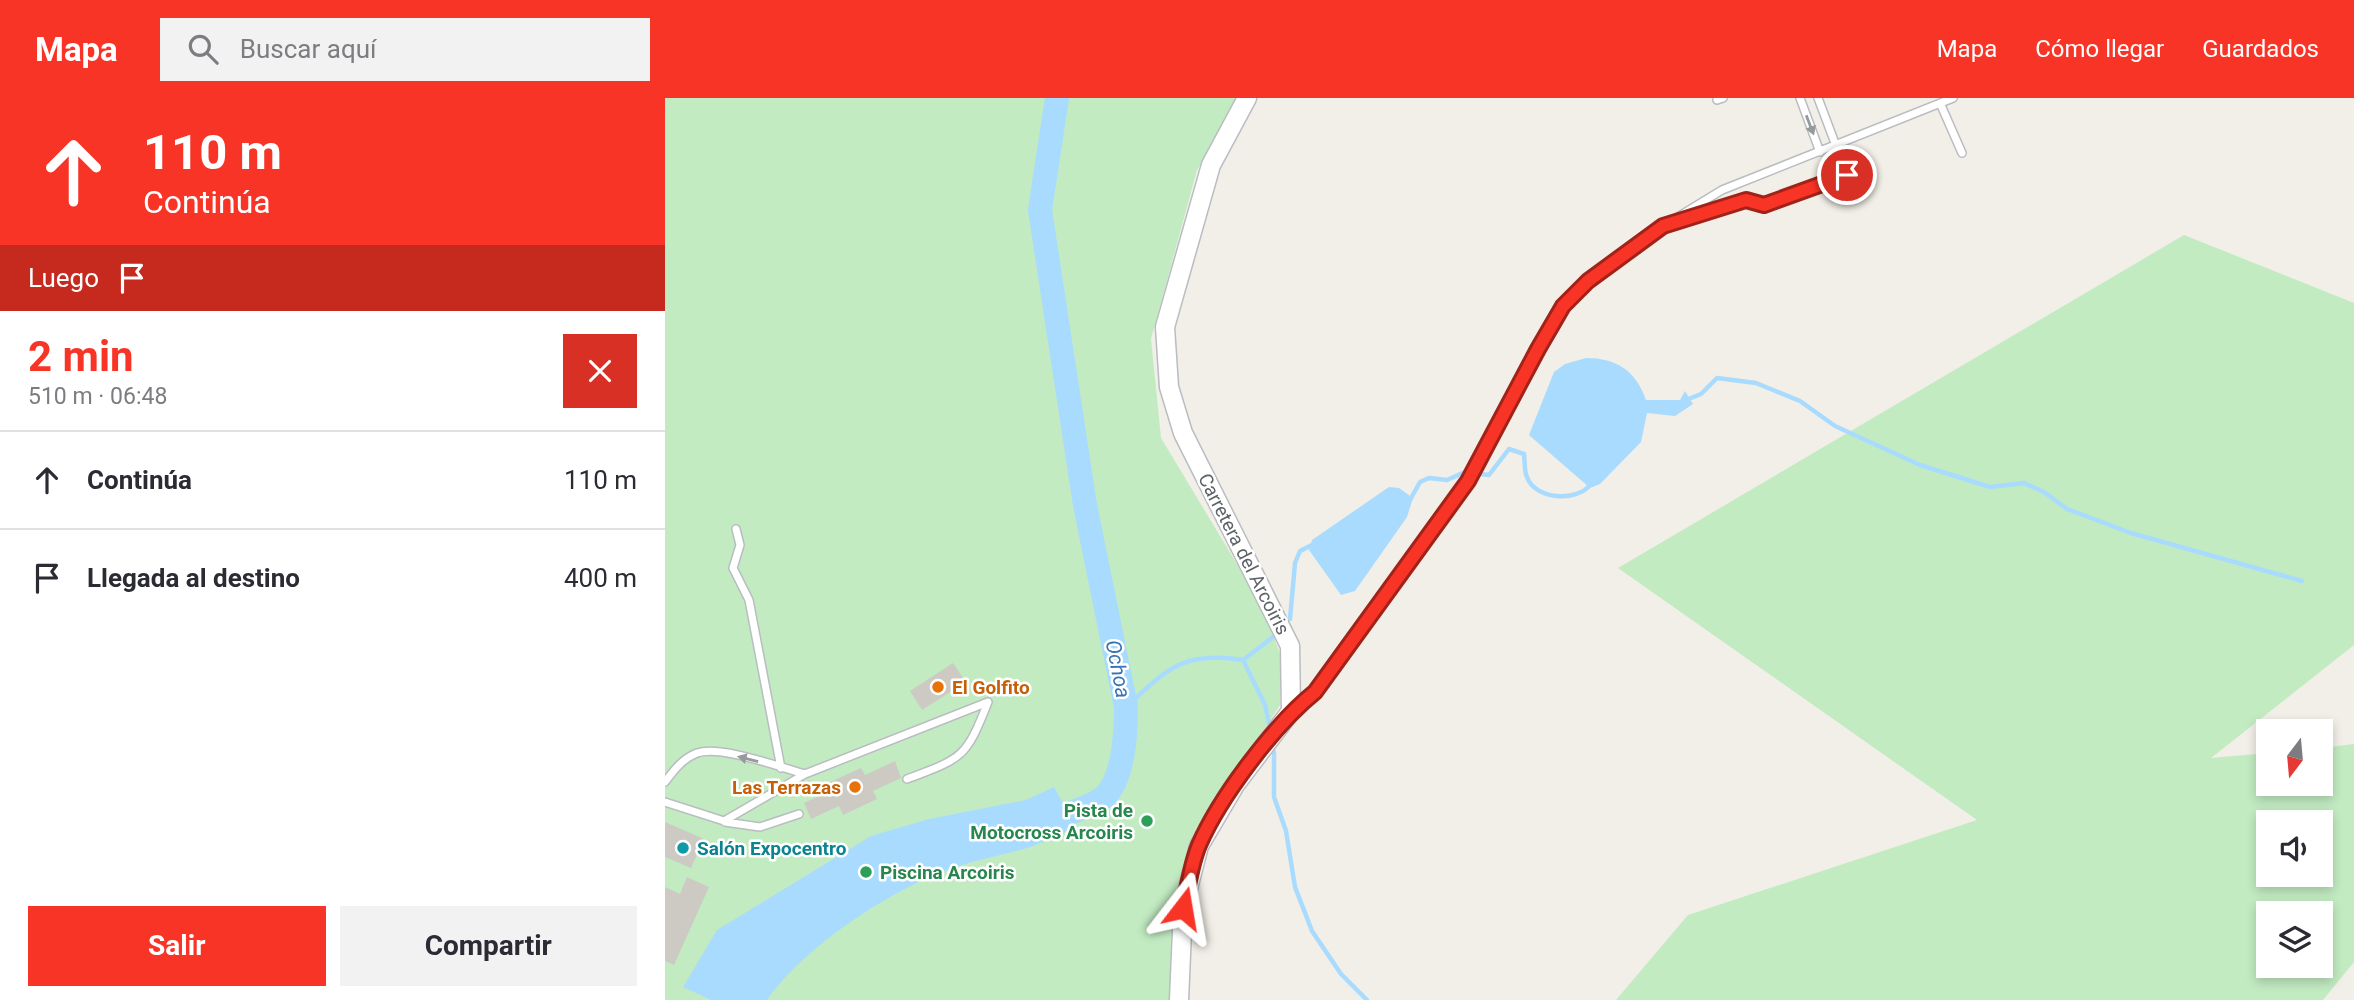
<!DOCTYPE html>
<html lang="es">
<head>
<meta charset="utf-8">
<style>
  :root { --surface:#fff; --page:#f2f2f3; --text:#2b2b33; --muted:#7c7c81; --line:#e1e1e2; --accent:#f83426 }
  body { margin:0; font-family:Roboto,sans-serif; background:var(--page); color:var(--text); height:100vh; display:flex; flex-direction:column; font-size:26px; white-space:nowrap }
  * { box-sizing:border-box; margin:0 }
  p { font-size:23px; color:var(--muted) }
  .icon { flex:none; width:38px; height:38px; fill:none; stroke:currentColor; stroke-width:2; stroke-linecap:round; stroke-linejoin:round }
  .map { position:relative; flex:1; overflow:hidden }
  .sheet { display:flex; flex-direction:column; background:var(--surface); width:665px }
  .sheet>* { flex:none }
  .top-card { background:#f83426; color:#fff; overflow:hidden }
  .needle { width:46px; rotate:196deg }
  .fabs { position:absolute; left:1591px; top:621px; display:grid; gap:14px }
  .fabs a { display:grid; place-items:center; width:77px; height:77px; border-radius:0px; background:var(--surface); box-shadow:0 4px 10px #0003; font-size:35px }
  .pin { position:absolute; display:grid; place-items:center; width:60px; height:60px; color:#fff; margin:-30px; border:4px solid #fff; border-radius:50%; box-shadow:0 2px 7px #0007 }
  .me { position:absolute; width:77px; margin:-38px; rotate:14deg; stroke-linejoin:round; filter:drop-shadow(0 0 5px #0008) }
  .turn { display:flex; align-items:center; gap:24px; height:147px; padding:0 28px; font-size:32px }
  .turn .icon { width:91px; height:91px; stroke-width:2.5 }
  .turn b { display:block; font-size:49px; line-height:60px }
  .then { display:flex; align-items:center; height:66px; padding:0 28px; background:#0003; gap:14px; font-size:26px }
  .round { display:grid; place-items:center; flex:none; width:74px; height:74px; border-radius:0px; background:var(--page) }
  .head { display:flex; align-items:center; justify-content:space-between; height:119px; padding:0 28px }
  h1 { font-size:42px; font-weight:700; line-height:52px; color:var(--accent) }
  .action { display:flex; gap:14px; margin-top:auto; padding:14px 28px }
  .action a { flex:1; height:80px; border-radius:0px; background:var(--accent); color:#fff; font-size:28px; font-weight:700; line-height:80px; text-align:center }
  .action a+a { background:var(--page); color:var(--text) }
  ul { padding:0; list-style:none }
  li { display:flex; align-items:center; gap:21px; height:98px; padding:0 28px; border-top:2px solid var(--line) }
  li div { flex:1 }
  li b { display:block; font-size:26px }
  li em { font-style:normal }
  header { display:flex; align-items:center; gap:42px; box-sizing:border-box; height:98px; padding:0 35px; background:var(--accent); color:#fff }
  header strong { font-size:33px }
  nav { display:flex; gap:38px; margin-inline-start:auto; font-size:24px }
  .search { width:490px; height:63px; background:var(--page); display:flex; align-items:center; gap:18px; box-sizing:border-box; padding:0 24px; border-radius:0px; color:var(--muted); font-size:26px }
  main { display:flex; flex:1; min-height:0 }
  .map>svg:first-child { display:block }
  .green { fill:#c2ebc2; fill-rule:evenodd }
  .water { fill:#a9dbff }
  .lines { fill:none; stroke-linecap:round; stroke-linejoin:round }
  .stream { stroke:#a9dbff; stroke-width:4.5 }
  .river { stroke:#a9dbff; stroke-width:24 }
  .building { fill:#cdcac4 }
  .service-casing { stroke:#b9bdc1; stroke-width:10 }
  .tertiary-casing { stroke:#b9bdc1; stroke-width:21 }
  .service { stroke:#fff; stroke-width:7 }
  .tertiary { stroke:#fff; stroke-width:18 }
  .oneway { fill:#969a9d }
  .route-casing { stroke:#a12219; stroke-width:18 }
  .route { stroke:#f83426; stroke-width:12 }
  .food-dot { fill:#e8710a; stroke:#fff; stroke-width:2.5 }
  .leisure-dot { fill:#2e9e5b; stroke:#fff; stroke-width:2.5 }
  .culture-dot { fill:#0f9aa8; stroke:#fff; stroke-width:2.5 }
  .labels { text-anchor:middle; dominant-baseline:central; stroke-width:5; stroke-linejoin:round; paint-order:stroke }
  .street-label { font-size:19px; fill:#5e6368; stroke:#fff }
  .food-label { font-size:19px; font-weight:bold; fill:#c56008; stroke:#fff; text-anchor:start }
  .leisure-label { font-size:19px; font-weight:bold; fill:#27864d; stroke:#fff; text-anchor:end }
  .culture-label { font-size:19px; font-weight:bold; fill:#0d838f; stroke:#fff; text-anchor:start }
  .water-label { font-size:21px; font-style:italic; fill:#3975b2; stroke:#fff }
</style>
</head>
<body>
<header>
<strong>Mapa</strong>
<div class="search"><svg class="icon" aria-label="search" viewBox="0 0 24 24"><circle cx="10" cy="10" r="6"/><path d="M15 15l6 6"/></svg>Buscar aquí</div>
<nav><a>Mapa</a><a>Cómo llegar</a><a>Guardados</a></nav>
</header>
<main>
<section class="sheet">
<div class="top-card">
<div class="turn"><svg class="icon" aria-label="ahead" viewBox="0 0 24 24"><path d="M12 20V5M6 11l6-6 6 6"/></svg><div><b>110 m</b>Continúa</div></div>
<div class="then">Luego<svg class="icon" aria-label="arrive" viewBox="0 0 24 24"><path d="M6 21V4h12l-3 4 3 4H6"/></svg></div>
</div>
<div class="head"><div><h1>2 min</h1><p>510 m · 06:48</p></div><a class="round" style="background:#d93025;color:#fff"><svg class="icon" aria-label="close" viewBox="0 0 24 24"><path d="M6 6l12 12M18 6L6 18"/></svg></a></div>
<ul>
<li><svg class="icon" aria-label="ahead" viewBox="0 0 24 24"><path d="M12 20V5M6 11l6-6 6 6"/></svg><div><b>Continúa</b></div><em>110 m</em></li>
<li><svg class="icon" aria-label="arrive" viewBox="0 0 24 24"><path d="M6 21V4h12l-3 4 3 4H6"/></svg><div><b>Llegada al destino</b></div><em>400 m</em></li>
</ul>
<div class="action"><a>Salir</a><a>Compartir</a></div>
</section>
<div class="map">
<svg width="1689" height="902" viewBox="0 0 1689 902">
  <rect width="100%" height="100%" fill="#f1efe7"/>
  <!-- green -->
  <path class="green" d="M0 0H575L532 72 486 241 496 340 596 506 617 561 615 607 531 732 509 811 504 902H0Z
    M1519 137 1689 205V547L1546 660 1603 655V686H1656V650L1689 646V864L1658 902H951L1023 817 1312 722 953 470ZM1603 724H1656V777H1603ZM1603 816H1656V868H1603Z"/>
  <!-- water -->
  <path class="water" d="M921 260C952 260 971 273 981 302H1015L1020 293 1028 306 1010 318 982 315 976 344 935 386 925 390 864 337 889 274 900 266Z
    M724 389 734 390 748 400 742 419 690 493 676 497 644 452 647 442Z
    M389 689 411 729C395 736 378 745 362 750 339 757 316 761 294 768 230 788 141 847 102 902H46L18 889 52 832 206 738 264 721 361 702Z"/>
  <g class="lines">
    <!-- stream -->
    <path class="stream" d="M1021 302 1036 296 1052 280 1091 285 1135 303 1170 328 1255 367 1325 389 1359 385 1379 394 1402 411 1466 435 1637 483
      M745 402 755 384 764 380 782 382 800 374 824 377 844 351 859 356C860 363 859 373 862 379 870 402 912 404 925 387
      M625 521 630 465 635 453 651 445
      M578 562 612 536
      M461 609C504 570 517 553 578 562L600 607 604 625
      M609 654V699L621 733 630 789 647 833 676 876 702 902"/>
    <!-- river -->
    <path class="river" d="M373 725C390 719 428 710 440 698 459 680 461 633 461 609L420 407 375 112 392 0"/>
  </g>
  <!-- building -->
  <path class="building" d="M288 565 301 584 257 612 245 593Z
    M230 663 236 680 208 693 212 701 178 717 174 708 146 721 139 705 166 692 163 685 196 670 200 677Z
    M0 724 39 741 26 770 0 759Z
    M22 779 44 789 9 867 0 863V789L15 796Z"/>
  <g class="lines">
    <defs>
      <path id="service" d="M1135 0 1155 54
        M1052 2 1058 0
        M1275 5 1297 55
        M1012 123 1081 102 1099 107 1182 77 1153 0
        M71 431 75 447 68 470 84 502 116 670
        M629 611 650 595 802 385 860 272 898 208 923 183 998 128 1057 92 1288 0
        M140 676 323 604C301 660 298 660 242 681
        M0 684C9 672 17 661 32 655 56 647 114 669 140 676L59 723 0 704
        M60 724 95 729 134 716"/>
      <path id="tertiary" d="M514 902 518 810 534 748 570 687 626 613 625 548 518 335 504 289 500 229 546 67 582 0"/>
    </defs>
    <!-- service casing -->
    <use href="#service" class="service-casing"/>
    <!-- tertiary casing -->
    <use href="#tertiary" class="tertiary-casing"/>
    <!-- service -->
    <use href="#service" class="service"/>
    <!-- tertiary -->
    <use href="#tertiary" class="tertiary"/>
  </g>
  <!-- one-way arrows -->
  <defs><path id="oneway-solid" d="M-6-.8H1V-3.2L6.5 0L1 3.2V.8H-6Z" transform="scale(1.75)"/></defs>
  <g class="oneway">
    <use href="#oneway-solid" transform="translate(1145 27) rotate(69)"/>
    <use href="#oneway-solid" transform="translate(83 661) rotate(-166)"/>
  </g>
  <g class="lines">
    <defs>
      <path id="route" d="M518 810C523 790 526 766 534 747 555 699 609 627 650 594L803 383 873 251 898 208 923 183 998 128 1081 102 1099 107 1182 77"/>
    </defs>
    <!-- route casing -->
    <use href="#route" class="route-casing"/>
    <!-- route -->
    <use href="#route" class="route"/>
  </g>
  <!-- markers -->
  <g class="food-dot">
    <circle cx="273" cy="589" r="7"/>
    <circle cx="190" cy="689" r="7"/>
  </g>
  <g class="leisure-dot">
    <circle cx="482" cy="723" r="7"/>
    <circle cx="201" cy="774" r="7"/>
  </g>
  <circle class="culture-dot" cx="18" cy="750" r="7"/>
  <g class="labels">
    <!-- street labels -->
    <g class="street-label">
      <text transform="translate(579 456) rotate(63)">Carretera del Arcoiris</text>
    </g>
    <!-- food labels -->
    <g class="food-label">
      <text x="287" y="589">El Golfito</text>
      <text x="176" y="689" text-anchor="end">Las Terrazas</text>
    </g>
    <!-- leisure labels -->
    <g class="leisure-label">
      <text x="468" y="712">Pista de<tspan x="468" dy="22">Motocross Arcoiris</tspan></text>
      <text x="215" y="774" text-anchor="start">Piscina Arcoiris</text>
    </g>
    <!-- culture labels -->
    <g class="culture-label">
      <text x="32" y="750">Salón Expocentro</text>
    </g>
    <!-- water labels -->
    <g class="water-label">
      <text transform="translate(453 571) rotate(79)">Ochoa</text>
    </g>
  </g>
</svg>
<div class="fabs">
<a><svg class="needle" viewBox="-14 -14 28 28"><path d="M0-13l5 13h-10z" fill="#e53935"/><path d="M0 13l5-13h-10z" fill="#7c7c81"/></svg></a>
<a><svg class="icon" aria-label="sound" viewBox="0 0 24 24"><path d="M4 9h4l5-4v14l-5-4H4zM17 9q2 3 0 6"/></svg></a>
<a><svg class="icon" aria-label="layers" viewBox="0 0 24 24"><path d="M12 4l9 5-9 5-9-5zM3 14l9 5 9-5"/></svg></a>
</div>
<div class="pin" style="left:1182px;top:77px;background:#d93025"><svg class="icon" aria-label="arrive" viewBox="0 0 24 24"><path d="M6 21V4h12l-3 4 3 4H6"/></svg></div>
<svg class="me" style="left:518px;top:810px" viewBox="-20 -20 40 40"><path d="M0-17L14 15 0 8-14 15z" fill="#f83426" stroke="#fff" stroke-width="4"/></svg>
</div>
</main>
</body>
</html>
